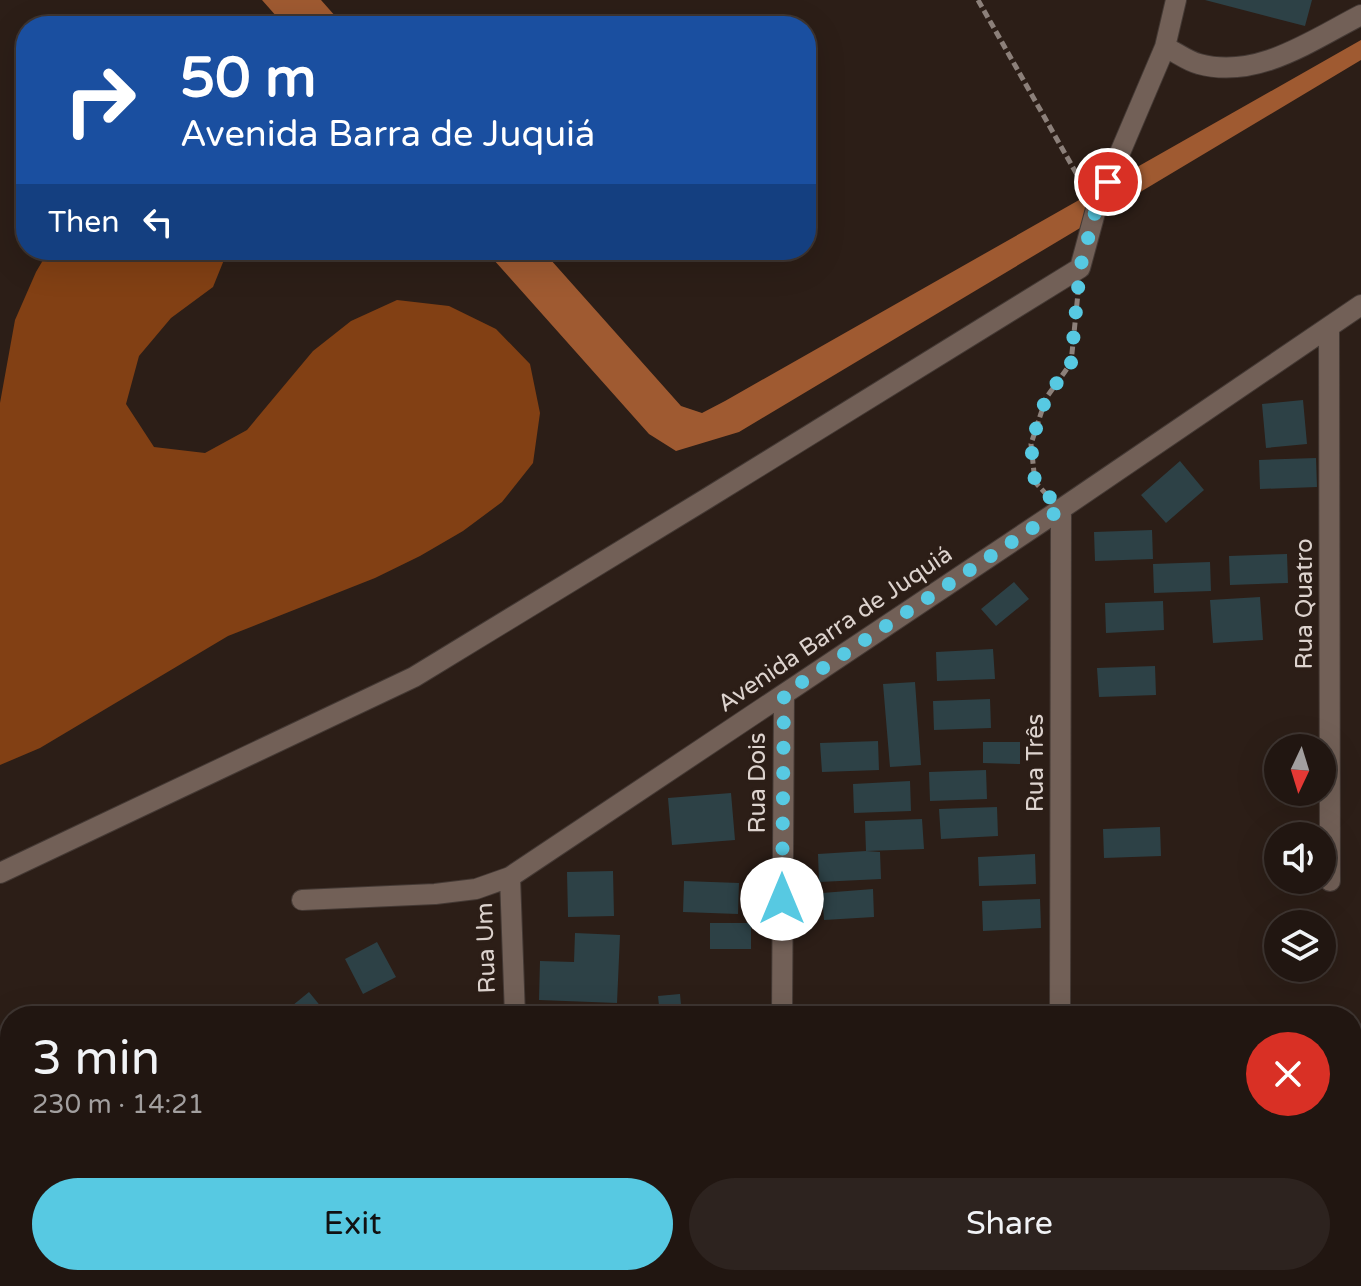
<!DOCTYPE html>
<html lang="en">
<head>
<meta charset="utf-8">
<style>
  :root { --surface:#211611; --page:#2d231f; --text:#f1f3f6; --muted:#a29f9f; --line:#3e3531; --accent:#57c9e2 }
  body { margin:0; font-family:"Varela Round",sans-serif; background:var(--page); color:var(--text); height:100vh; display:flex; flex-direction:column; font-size:30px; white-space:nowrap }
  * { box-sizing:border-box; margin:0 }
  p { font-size:26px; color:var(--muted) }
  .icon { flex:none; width:44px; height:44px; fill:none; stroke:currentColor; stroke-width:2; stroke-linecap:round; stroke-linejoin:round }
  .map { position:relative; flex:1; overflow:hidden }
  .side { position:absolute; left:0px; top:1006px; width:1362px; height:280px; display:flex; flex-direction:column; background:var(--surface); border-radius:32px 32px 0 0; box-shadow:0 8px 32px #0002,0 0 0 2px var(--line) }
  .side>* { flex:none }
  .guide { position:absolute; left:16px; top:16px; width:800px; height:244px; border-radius:32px; box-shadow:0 8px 32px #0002,0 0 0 2px var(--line); background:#1a4fa0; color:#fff; overflow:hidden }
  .needle { width:52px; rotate:184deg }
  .buttons { position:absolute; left:1264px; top:734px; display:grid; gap:16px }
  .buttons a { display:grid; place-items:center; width:72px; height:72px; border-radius:50%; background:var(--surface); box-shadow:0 8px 32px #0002,0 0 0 2px var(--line); font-size:40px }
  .pin { position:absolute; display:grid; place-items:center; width:68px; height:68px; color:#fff; margin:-34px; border:4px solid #fff; border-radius:50%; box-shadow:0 2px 8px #0007 }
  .me { position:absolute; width:88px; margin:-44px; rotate:0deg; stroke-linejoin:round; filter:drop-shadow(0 0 6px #0008) }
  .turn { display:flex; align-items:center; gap:28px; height:168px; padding:0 32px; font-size:36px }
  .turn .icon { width:104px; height:104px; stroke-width:2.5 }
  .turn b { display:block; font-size:56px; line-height:68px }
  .then { display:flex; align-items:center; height:76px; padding:0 32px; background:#0003; gap:16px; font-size:30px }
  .round { display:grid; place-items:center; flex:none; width:84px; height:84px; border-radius:42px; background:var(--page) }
  .headline { display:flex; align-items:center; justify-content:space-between; height:136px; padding:0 32px }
  h1 { font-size:48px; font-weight:600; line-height:60px }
  .primary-button { display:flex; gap:16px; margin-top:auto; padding:16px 32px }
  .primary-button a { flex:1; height:92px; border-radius:48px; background:var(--accent); color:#111; font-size:32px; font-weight:600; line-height:92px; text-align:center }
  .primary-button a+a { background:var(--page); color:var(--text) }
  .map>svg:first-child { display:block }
  .forest { fill:#824014 }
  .water { fill:#9f5a31 }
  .building { fill:#2d4146 }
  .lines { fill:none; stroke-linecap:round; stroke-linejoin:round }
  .street-casing { stroke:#443934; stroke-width:22 }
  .path { stroke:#8c807a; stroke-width:5; stroke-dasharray:8 4; stroke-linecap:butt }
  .street { stroke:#726057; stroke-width:20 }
  .route { stroke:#57c9e2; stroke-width:14; stroke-dasharray:0 25.2 }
  .labels { text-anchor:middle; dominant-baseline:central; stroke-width:6; stroke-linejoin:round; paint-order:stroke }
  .street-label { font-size:24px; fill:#ddd3ce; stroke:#2c1e17 }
</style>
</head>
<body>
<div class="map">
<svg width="1361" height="1286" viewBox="0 0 1361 1286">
  <rect width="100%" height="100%" fill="#2c1e17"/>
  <!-- forest -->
  <path class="forest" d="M49 250H228L213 287 171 318 139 356 126 404 154 447 205 453 247 430 313 351 351 321 397 300 449 306 496 329 530 364 540 413 533 463 502 502 463 531 420 556 375 578 228 636 40 748 0 765V403L15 320 36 272Z"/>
  <!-- water -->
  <path class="water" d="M262 0H321L344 26H285Z
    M1361 40V60L739 432 676 451 649 434 485 250H542L681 406 702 413 725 401Z
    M792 1276H915L898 1286H775Z"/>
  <!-- building -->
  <path class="building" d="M1205 0H1312L1305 26Z
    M1303 400 1307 444 1266 448 1262 404Z
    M1316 458 1317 487 1260 489 1259 460Z
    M1180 461 1204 490 1166 523 1141 495Z
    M1152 530 1153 559 1095 561 1094 532Z
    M1287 554 1288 583 1230 585 1229 556Z
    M1210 562 1211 591 1154 593 1153 564Z
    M1014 582 1029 599 996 626 981 609Z
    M1260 597 1263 640 1213 643 1210 600Z
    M1163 601 1164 630 1106 633 1105 603Z
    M993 649 995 679 937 681 936 652Z
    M1155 666 1156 695 1099 697 1097 668Z
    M915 682 921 765 890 767 883 684Z
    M990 699 991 728 934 730 933 701Z
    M878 741 879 770 822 772 820 743Z
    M983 742H1020V764L983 763Z
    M986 770 987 799 930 801 929 772Z
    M910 781 911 811 854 813 853 784Z
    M731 793 735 840 672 845 668 798Z
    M997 807 998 836 941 839 939 809Z
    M922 819 924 849 866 851 865 821Z
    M1160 827 1161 856 1104 858 1103 829Z
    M866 851 880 852 881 879 819 882 818 854Z
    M1035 854 1036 884 979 886 978 857Z
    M613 871 614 916 568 917 567 872Z
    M684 881 739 883 738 914 683 912Z
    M873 889 874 917 824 920 822 893Z
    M1040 899 1041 928 983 931 982 901Z
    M710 923H751V949H710Z
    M575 933 620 935 617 1003 539 1000 540 961 574 962Z
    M377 942 396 977 363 994 345 959Z
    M309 992 322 1008 312 1016H292L287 1010Z
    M680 994 682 1016H660L658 996Z"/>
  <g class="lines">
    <defs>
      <path id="street" d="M1165 47C1176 52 1187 61 1199 64 1257 80 1312 40 1361 15
        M1329 327 1330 881
        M0 873 414 677 706 499 1080 268 1096 209 1165 47 1176 0
        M510 877 515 1016
        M302 900 435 894 476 889 510 877 1061 509 1361 305
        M782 1016 784 694
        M1060 1016 1061 509"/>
    </defs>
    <!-- street casing -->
    <use href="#street" class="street-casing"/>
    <!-- path -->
    <path class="path" d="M978 0 1084 187
      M1047 495 1035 482 1031 444 1046 398 1071 363 1078 293"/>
    <!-- street -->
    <use href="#street" class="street"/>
  </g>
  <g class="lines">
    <!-- route -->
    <path class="route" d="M782 899 784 694 1061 509 1035 482 1031 444 1046 398 1071 363 1080 268 1096 209 1108 182"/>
  </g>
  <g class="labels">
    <!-- street labels -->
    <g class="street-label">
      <text transform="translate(1304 604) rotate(-90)">Rua Quatro</text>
      <text transform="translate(835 629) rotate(-34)">Avenida Barra de Juquiá</text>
      <text transform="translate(1035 763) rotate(-90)">Rua Três</text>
      <text transform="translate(757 783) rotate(-90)">Rua Dois</text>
      <text transform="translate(486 948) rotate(-92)">Rua Um</text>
    </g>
  </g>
</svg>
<div class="buttons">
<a><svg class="needle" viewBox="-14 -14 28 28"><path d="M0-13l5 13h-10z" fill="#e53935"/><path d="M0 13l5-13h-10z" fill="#a29f9f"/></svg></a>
<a><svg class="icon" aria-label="sound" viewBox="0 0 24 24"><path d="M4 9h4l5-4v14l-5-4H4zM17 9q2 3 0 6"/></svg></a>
<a><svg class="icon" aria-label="layers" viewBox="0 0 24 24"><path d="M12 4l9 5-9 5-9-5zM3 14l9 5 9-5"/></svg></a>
</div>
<div class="pin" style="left:1108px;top:182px;background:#d93025"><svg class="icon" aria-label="arrive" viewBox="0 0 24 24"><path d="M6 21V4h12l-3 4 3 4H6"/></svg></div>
<svg class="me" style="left:782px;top:899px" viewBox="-20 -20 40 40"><circle r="19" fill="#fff"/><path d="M0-13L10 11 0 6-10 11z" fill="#57c9e2"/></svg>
<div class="guide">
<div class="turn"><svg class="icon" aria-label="right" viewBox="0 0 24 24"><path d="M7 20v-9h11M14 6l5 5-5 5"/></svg><div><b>50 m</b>Avenida Barra de Juquiá</div></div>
<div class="then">Then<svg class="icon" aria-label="left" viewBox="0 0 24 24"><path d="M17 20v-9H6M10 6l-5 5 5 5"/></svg></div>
</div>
<section class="side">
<div class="headline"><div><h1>3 min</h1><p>230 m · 14:21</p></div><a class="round" style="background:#d93025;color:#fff"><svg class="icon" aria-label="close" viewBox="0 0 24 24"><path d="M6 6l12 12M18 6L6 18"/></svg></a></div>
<div class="primary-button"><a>Exit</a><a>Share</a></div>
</section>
</div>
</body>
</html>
